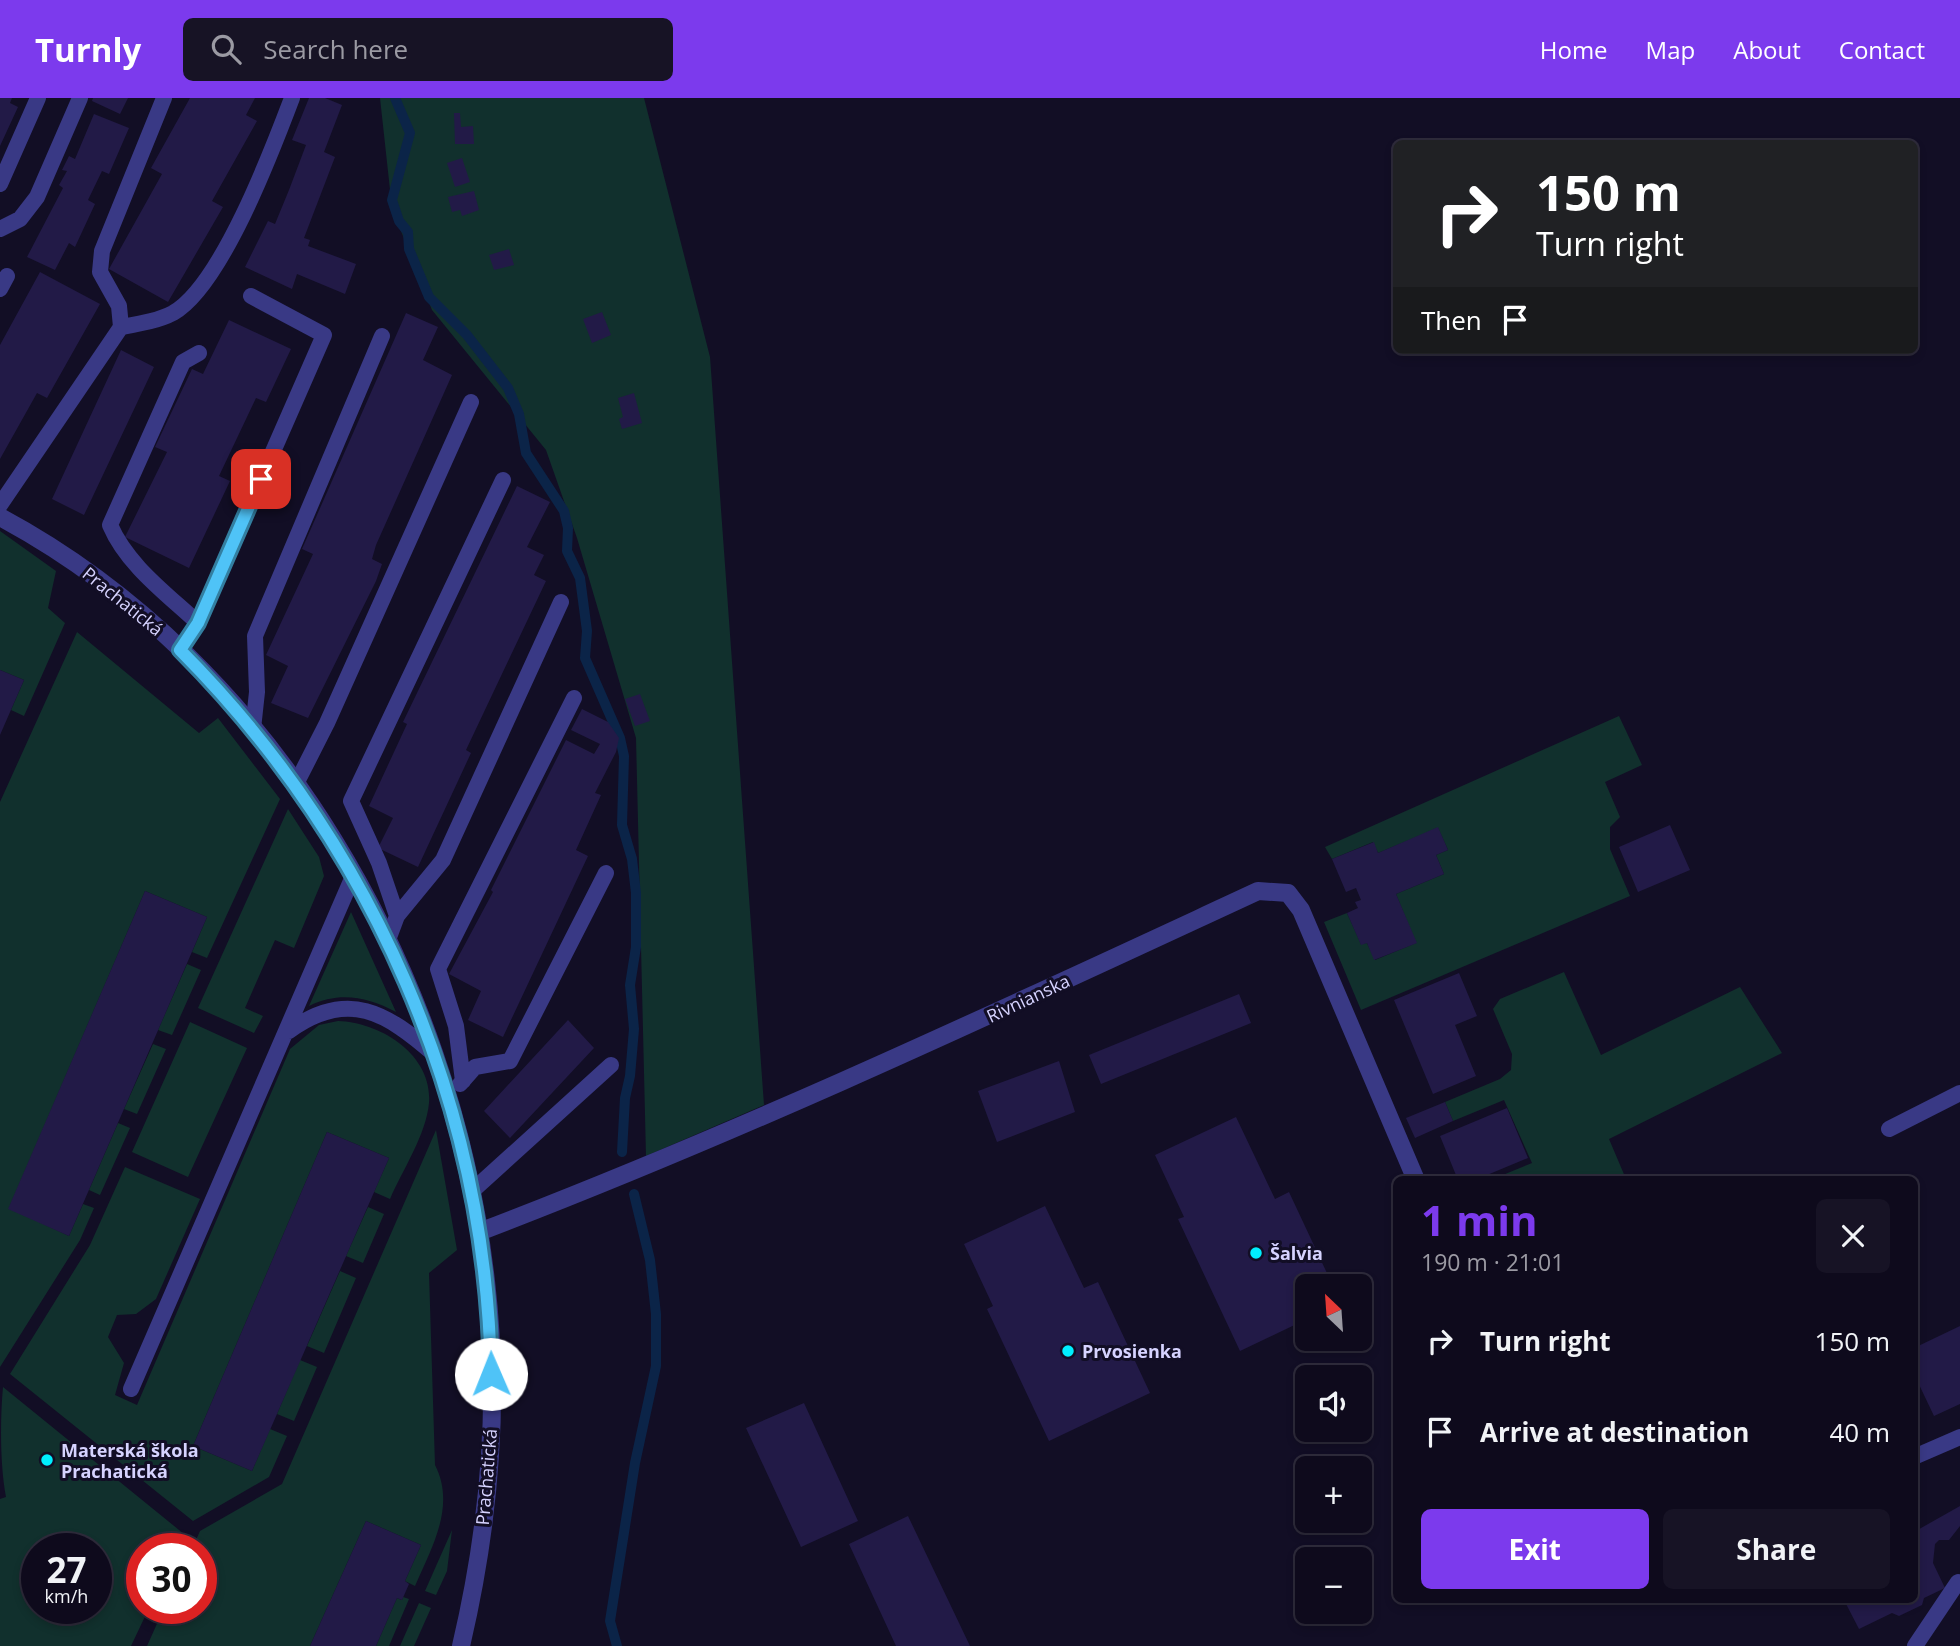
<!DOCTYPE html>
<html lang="en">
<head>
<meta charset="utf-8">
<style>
  :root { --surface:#0e0a1c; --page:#171325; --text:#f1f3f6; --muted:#9b9aa3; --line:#2e2b3b; --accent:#7c3aed }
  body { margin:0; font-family:"Open Sans",sans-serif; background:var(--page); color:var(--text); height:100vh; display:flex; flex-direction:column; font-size:26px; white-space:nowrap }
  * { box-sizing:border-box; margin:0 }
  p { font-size:23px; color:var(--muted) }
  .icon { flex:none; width:38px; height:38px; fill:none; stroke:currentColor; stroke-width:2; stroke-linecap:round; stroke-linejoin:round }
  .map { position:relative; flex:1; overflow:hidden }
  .drawer { position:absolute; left:1393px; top:1078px; width:525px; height:427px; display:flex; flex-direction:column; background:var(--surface); border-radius:10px; box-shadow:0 4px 10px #0003,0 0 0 2px var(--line) }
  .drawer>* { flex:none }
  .top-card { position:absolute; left:1393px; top:42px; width:525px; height:214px; border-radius:10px; box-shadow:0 4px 10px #0003,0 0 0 2px var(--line); background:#202124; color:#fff; overflow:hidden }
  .needle { width:46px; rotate:335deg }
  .tools { position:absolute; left:1295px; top:1176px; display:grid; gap:14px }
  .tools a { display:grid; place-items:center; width:77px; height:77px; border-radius:10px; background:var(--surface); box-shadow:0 4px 10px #0003,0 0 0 2px var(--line); font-size:35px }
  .speed { position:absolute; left:21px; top:1435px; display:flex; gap:14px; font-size:35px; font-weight:700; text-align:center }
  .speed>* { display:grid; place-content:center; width:91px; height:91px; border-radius:50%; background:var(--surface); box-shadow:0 4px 10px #0003,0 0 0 2px var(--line); line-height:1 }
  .speed small { font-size:18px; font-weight:400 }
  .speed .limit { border:10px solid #d22; background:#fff; color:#111 }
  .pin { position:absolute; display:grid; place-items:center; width:60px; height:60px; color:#fff; margin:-30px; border-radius:14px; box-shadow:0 4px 10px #0006 }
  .me { position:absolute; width:77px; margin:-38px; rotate:359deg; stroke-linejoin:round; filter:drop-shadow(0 0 5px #0008) }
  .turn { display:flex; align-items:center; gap:24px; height:147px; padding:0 28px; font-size:32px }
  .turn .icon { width:91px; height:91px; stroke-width:2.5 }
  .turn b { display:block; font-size:49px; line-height:60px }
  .then { display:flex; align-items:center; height:66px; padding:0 28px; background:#0003; gap:14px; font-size:26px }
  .round { display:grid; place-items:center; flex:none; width:74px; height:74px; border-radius:10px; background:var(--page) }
  .summary { display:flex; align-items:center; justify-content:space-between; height:119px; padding:0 28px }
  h1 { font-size:42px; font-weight:700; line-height:52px; color:var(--accent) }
  .cta { display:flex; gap:14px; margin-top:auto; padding:14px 28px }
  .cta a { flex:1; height:80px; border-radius:10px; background:var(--accent); color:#fff; font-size:28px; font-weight:700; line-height:80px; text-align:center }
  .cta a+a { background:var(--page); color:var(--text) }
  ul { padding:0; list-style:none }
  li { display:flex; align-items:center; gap:21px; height:91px; padding:0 28px }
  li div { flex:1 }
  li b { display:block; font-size:26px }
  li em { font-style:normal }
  header { display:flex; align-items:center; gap:42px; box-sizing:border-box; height:98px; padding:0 35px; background:var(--accent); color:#fff }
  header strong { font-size:33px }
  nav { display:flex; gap:38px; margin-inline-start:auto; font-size:24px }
  .search { width:490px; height:63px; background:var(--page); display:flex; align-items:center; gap:18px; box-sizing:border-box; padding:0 24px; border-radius:10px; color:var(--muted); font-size:26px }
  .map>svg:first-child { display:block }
  .green { fill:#11302d; fill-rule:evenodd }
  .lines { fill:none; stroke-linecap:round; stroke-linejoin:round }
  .stream { stroke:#0b2448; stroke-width:10 }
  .building { fill:#221a47 }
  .lane { stroke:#393985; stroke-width:16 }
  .street { stroke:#393985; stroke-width:18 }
  .route-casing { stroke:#337fa1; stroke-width:18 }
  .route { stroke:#4fc3f7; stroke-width:12 }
  .poi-dot { fill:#00eefe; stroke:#120e25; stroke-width:2.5 }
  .labels { text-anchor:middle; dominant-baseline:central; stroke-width:6; stroke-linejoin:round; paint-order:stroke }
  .street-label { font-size:18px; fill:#d6d3ff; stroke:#120e25 }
  .poi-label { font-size:18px; font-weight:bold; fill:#d6d3ff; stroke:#120e25; text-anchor:start }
</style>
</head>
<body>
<header>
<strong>Turnly</strong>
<div class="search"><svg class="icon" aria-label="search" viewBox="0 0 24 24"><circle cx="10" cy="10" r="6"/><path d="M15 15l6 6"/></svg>Search here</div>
<nav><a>Home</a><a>Map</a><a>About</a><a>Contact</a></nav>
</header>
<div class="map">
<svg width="1960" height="1548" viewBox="0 0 1960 1548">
  <rect width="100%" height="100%" fill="#120e25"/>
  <!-- green -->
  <path class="green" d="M380 0H644L710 259 764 1007 646 1058 636 640 577 440 546 352 432 212 392 110Z
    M0 433 56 473 48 510 65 525 24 618 11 612 24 582 0 572Z
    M77 534 199 635 218 620 280 701 207 860 192 854 207 819 145 793 9 1110 69 1138 83 1106 94 1110 80 1142 0 1269V704Z
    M1619 618 1642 667 1605 684 1620 719 1610 729V751L1630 798 1361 912 1324 824 1347 815 1361 846 1367 845 1375 862 1416 845 1396 796 1444 776 1436 757 1448 752 1438 730 1378 755 1373 744 1332 761 1325 749Z
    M288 711 319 759 324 778 294 850 275 842 245 910 263 918 254 935 198 910Z
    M351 814 396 914C367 899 340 893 309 908Z
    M187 866 201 872 172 937 158 932Z
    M1564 874 1601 957 1740 889 1782 955 1609 1041 1626 1081H1493L1532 1065 1504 1002 1453 1023 1445 1004 1500 981 1511 972 1512 956 1493 911 1500 901Z
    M338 923C379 924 433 956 429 1005 426 1037 403 1071 390 1101L374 1094 389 1060 327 1034 193 1348 252 1373 270 1331 287 1338 269 1379 193 1423 10 1276 90 1147 125 1069 200 1101 156 1201 136 1216 117 1217 108 1239 124 1265 115 1297 137 1307 290 951 319 927Z
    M190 924 247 950 188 1079 132 1054Z
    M153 946 166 951 137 1016 124 1011Z
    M118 1025 130 1030 100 1097 89 1092Z
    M436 1032 457 1152 429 1175 435 1367C456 1408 432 1449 415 1488L405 1483 421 1447 366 1423 310 1548H147L164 1510H201V1451H192L200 1433 282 1386Z
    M368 1109 384 1116 363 1165 346 1158Z
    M340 1173 356 1180 324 1255 307 1248Z
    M300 1262 317 1269 294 1323 277 1316Z
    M3 1289 184 1436 177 1451H142V1510H149L131 1548H0V1401L6 1399C0 1367 0 1322 3 1289ZM37 1451H96V1510H37Z
    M452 1432 447 1473 436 1497 425 1493Z
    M403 1499 409 1501 389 1548H376L397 1500 402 1502Z
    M419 1505 431 1510 414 1548H400Z"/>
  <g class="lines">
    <!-- stream -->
    <path class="stream" d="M395 0 410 35 392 102 399 123 408 134 409 151 429 199 467 237 508 290 519 316 526 355 564 413 568 430 567 453 580 480 587 533 585 560 620 640 624 658 622 727 632 761 636 795V849L630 887 634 931 630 978 625 1000 622 1054
      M617 1548 610 1523 635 1365 656 1268V1216L650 1162 634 1096"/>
  </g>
  <!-- building -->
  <path class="building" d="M0 0H12L10 5 18 9 0 48Z
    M93 0H128L120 16 92 3Z
    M190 0H255L246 17 257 23 212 103 223 109 168 204 109 171 162 76 151 70Z
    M309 0H325L342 7 324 54 335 59 304 140 310 142 308 148 356 166 345 196 297 176 292 191 245 169 268 123 275 126 289 92 306 47 292 42Z
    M454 15H460L461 29 473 28 474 46H455Z
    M94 16 129 30 109 76 102 73 88 102 95 106 75 149 69 145 55 172 27 159 63 90 59 87 67 73 62 72 69 58 75 61Z
    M462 60 470 84 455 89 447 65Z
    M474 93 479 112 462 118 460 112 452 114 448 99Z
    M509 151 514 167 494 172 489 157Z
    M40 174 100 206 47 300 37 295 0 361V247Z
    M602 214 611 237 592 245 583 221Z
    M406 215 438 229 423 262 452 277 376 447 372 461 382 466 376 483 308 620 271 605 288 568 266 557 313 456 302 451Z
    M229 222 291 251 266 304 256 300 219 378 230 383 189 470 125 439 167 354 155 349 192 271 203 276Z
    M121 252 154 269 84 417 52 401Z
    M634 295 642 325 622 331 619 321 623 319 618 300Z
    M517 388 550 404 527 449 544 457 534 477 546 483 466 652 471 655 418 769 378 750 393 720 369 708 407 626 403 624Z
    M0 572 24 582 0 637Z
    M640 596 650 623 635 628 625 601Z
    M582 611 608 624 619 640 616 654 595 695 601 697 576 752 588 758 503 939 468 922 481 893 449 876 493 794 491 792 566 642 594 656 600 646 571 632Z
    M1670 727 1690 772 1638 794 1619 749Z
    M1438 729 1448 752 1436 757 1444 776 1396 796 1417 845 1374 862 1367 845 1361 847 1347 815 1358 810 1355 804 1361 802 1356 790 1346 794 1332 761 1374 744 1378 755Z
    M145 793 207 819 69 1138 8 1111Z
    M1459 875 1477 918 1455 927 1476 978 1433 996 1394 902Z
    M1239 896 1251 925 1101 986 1089 957Z
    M568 922 594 950 510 1040 484 1013Z
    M1059 963 1075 1014 997 1044 978 993Z
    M1445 1004 1453 1023 1415 1040 1406 1020Z
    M1507 1010 1528 1060 1475 1082H1458L1440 1038Z
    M1236 1019 1275 1101 1289 1094 1333 1188H1307V1221L1240 1253 1178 1121 1184 1119 1155 1057Z
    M327 1034 389 1060 252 1373 193 1348Z
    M1045 1108 1084 1190 1098 1184 1150 1295 1049 1343 987 1211 993 1208 964 1146Z
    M1960 1228V1306L1934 1318 1914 1276V1250Z
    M804 1305 858 1423 801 1449 746 1330Z
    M1960 1408V1428L1949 1442H1939L1935 1446 1933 1465 1945 1490 1924 1500 1922 1507 1899 1518 1892 1515 1859 1531 1844 1502H1914V1434Z
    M908 1418 970 1548H896L849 1446Z
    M366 1423 421 1447 405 1483 409 1486 402 1502 397 1500 376 1548H310Z"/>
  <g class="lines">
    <!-- lane -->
    <path class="lane" d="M0 86 38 0
      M0 131 20 121 37 99 80 0
      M0 191 7 178
      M121 229C138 226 158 223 173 215 221 188 272 53 292 0
      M0 407 121 229 119 208 100 174 102 153 164 0
      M198 525C167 496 127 467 110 427L183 264 199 255
      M180 552 198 525 324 237 251 198
      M253 631 257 594 255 538 382 238
      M296 686 327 625 471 304
      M397 818 379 765 351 703 503 382
      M388 842 397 818 443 762 561 504
      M289 933C348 890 387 915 435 957
      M463 983 456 928 438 871 574 600
      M460 986 475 969 510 963 606 775
      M1889 1031 1960 995
      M471 1094 611 967
      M131 1291 354 776
      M1914 1359 1960 1339
      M1915 1548 1958 1484"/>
    <!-- street -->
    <path class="street" d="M0 419C276 567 451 876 486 1183 500 1304 489 1429 461 1548
      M479 1134C744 1033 1001 912 1258 793L1288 795 1301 812 1416 1082"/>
  </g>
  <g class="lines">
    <defs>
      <path id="route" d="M261 381 198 525 180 552C372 745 486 1003 491 1276"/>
    </defs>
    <!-- route casing -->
    <use href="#route" class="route-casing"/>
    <!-- route -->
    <use href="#route" class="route"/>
  </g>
  <!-- markers -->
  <g class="poi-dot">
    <circle cx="1256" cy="1155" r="7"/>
    <circle cx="1068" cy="1253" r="7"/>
    <circle cx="47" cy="1362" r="7"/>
  </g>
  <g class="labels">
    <!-- street labels -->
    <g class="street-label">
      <text transform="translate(123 503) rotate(39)">Prachatická</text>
      <text transform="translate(1028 900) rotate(-25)">Rivnianska</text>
      <text transform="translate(486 1379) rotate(-85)">Prachatická</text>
    </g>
    <!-- poi labels -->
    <g class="poi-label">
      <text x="1270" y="1155">Šalvia</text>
      <text x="1082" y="1253">Prvosienka</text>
      <text x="61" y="1352">Materská škola<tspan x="61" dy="21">Prachatická</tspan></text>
    </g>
  </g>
</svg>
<div class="tools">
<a><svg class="needle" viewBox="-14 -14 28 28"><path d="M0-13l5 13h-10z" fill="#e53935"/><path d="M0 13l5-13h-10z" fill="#9b9aa3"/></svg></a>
<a><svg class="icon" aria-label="sound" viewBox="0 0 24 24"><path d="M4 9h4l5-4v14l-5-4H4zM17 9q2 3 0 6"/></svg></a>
<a>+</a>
<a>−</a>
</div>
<div class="speed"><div>27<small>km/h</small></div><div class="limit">30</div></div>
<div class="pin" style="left:261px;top:381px;background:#d93025"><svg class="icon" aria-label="arrive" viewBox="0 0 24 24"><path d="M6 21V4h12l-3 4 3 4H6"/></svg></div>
<svg class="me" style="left:491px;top:1276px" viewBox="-20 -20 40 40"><circle r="19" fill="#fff"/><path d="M0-13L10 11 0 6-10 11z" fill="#4fc3f7"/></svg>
<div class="top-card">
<div class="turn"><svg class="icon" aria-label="right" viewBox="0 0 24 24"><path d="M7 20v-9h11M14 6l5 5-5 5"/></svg><div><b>150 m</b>Turn right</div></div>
<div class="then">Then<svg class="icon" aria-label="arrive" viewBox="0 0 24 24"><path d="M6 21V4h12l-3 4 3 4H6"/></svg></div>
</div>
<section class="drawer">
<div class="summary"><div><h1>1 min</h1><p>190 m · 21:01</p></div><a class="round"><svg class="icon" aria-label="close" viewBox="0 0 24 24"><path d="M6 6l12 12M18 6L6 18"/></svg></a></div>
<ul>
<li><svg class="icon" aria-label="right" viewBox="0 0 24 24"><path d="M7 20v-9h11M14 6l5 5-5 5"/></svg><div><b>Turn right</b></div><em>150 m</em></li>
<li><svg class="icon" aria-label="arrive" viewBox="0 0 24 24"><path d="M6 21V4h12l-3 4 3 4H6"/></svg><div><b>Arrive at destination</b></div><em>40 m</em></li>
</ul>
<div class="cta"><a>Exit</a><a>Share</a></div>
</section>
</div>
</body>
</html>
